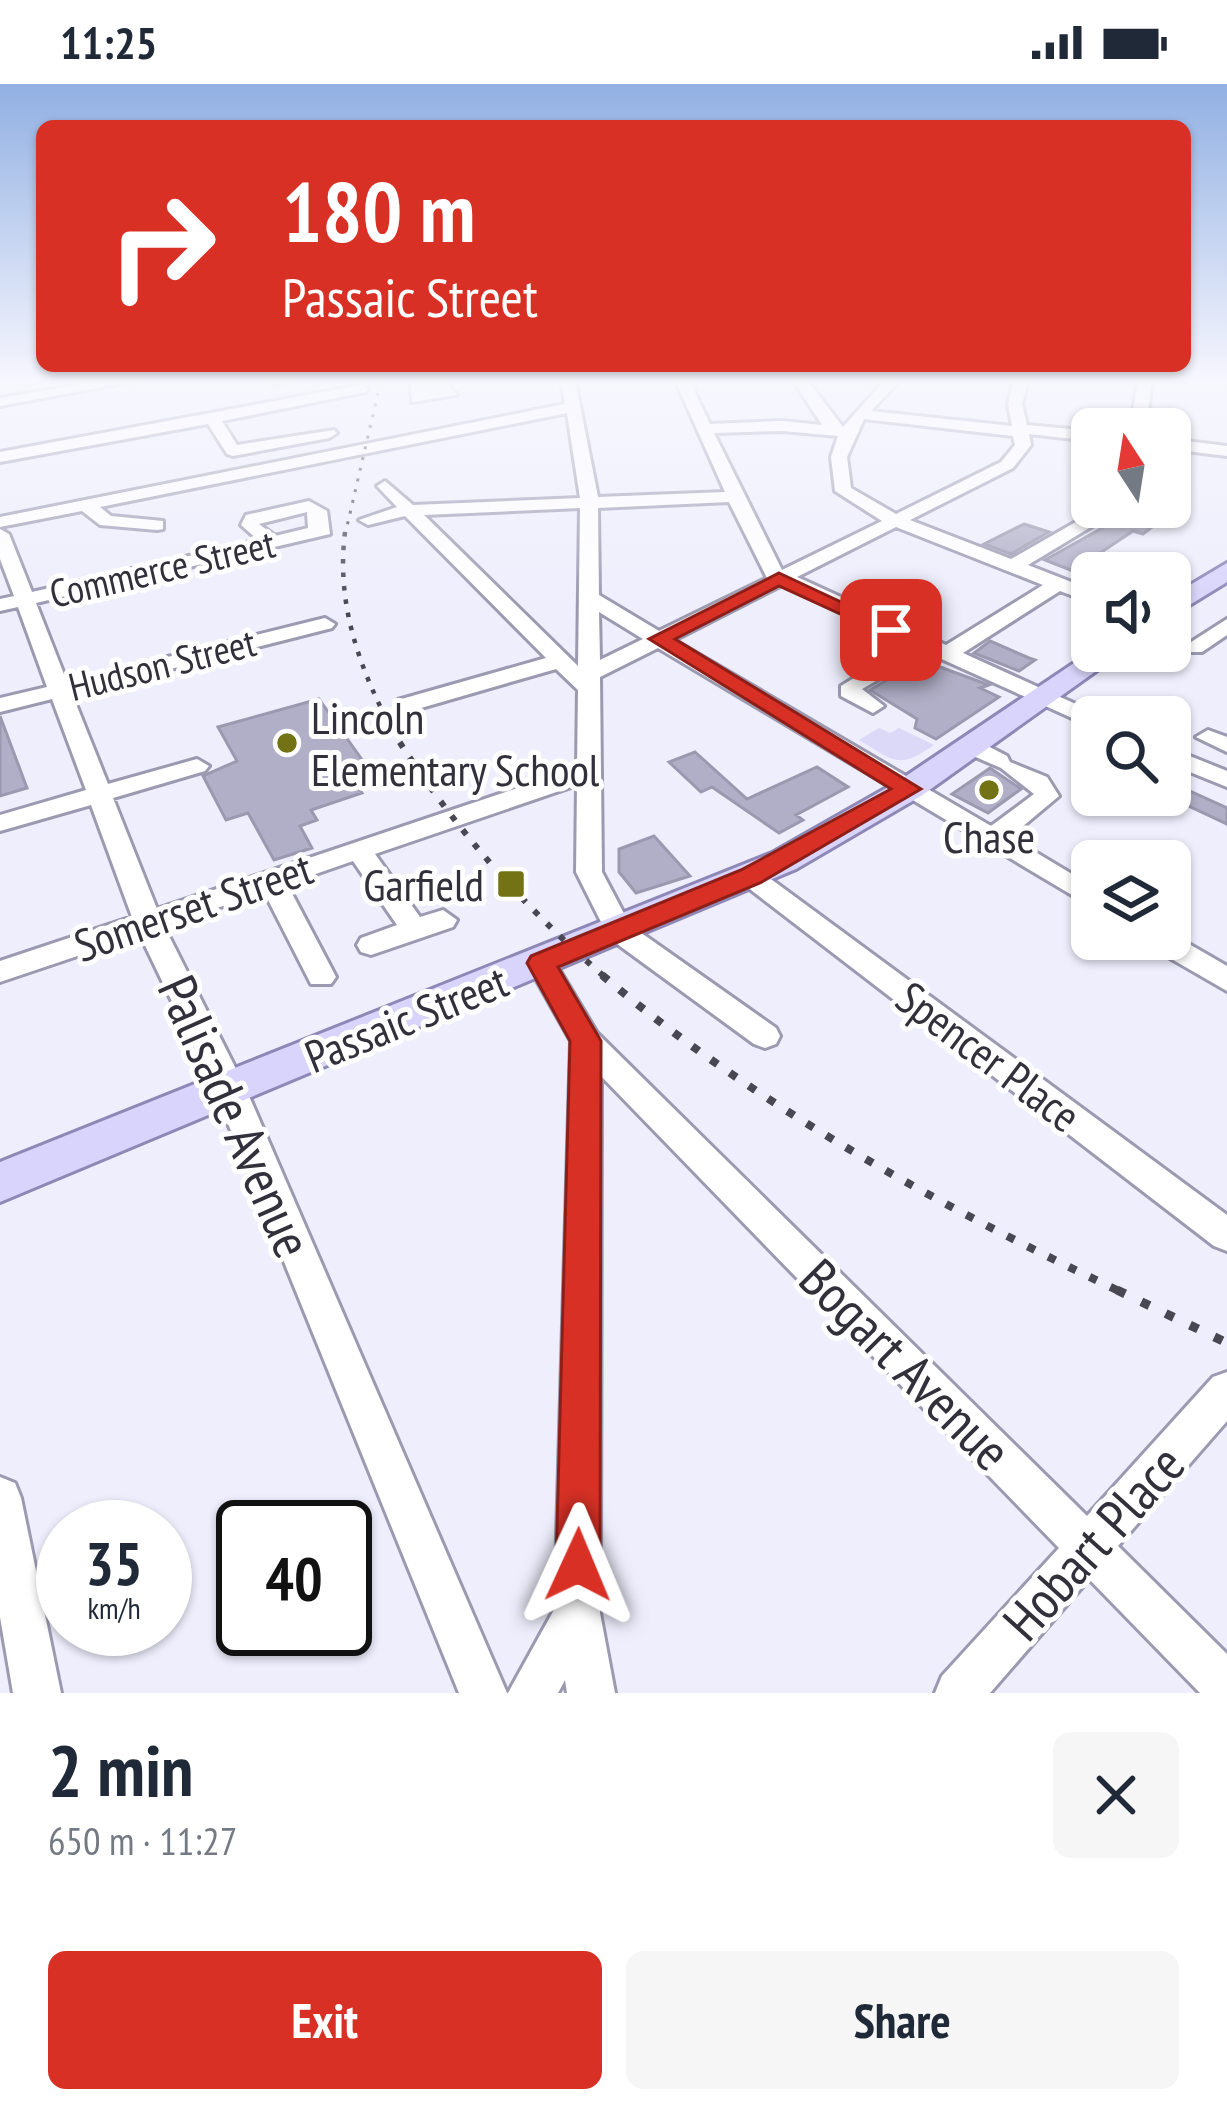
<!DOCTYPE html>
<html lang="en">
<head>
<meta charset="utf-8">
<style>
  :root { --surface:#fff; --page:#f6f6f7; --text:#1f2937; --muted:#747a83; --accent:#d93025 }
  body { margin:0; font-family:"PT Sans Narrow",sans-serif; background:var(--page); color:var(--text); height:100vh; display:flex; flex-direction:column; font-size:45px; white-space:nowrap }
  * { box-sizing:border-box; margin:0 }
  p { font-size:39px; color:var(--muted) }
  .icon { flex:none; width:66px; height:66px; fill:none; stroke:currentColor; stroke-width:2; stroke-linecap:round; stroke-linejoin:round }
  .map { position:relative; height:1609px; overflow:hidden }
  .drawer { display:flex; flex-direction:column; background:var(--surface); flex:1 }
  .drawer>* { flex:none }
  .guide { position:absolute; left:36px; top:36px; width:1155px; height:252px; border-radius:18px; box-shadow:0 3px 9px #0004; background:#d93025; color:#fff; overflow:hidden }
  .needle { width:78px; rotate:348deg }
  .tools { position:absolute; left:1071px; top:324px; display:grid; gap:24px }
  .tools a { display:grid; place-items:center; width:120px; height:120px; border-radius:18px; background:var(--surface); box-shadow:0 3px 9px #0004; font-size:60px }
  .speed { position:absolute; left:36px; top:1416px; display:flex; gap:24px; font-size:60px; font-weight:700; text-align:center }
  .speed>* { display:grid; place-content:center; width:156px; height:156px; border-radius:50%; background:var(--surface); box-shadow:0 3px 9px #0004; line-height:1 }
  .speed small { font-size:30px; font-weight:400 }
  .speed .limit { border:6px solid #111; border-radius:18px; background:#fff; color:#111 }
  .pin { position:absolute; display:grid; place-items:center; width:102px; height:102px; color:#fff; margin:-51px; border-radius:24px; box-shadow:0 6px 18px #0006 }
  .me { position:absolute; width:132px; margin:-66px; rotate:1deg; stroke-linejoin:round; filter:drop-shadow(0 0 9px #0008) }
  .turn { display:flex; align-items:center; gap:42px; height:252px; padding:0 48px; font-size:54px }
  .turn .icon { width:156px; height:156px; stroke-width:2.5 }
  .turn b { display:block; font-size:84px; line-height:102px }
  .round { display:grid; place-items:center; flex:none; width:126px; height:126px; border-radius:18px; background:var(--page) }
  .head { display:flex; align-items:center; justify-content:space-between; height:204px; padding:0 48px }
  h1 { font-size:72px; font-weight:800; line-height:90px }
  .button { display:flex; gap:24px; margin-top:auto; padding:24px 48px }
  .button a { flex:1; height:138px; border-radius:18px; background:var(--accent); color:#fff; font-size:48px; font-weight:800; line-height:138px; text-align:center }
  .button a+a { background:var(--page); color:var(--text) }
  .status { display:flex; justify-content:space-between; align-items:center; height:84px; padding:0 60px; background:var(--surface); direction:ltr }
  .status svg { height:33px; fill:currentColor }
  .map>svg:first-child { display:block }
  .green { fill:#dbd9f7 }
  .building { fill:#b1afc7; stroke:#9b99b0; stroke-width:3 }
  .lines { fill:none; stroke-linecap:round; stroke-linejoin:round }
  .minor-casing { stroke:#9c9ab1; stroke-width:6 }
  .major-casing { stroke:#8d88b6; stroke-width:6 }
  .minor { fill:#fff; fill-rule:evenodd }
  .major { fill:#d8d4fb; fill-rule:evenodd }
  .rail-far4 { stroke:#484752; stroke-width:3; stroke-dasharray:3 8; stroke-linecap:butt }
  .rail-far3 { stroke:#484752; stroke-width:4.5; stroke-dasharray:4.5 9; stroke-linecap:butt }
  .rail-far2 { stroke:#484752; stroke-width:6; stroke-dasharray:6 12; stroke-linecap:butt }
  .rail-far1 { stroke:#484752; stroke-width:8; stroke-dasharray:8 15; stroke-linecap:butt }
  .rail { stroke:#484752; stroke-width:9; stroke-dasharray:9 18; stroke-linecap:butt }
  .route { fill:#d93025; stroke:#8d1f18; stroke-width:3 }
  .poi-dot { fill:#737215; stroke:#fff; stroke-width:4.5 }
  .labels { text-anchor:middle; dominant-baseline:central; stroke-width:10; stroke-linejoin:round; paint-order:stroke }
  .far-street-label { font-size:39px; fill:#32313b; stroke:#fff }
  .poi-label { font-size:45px; fill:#32313b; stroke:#fff; text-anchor:start }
  .street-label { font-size:45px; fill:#32313b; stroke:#fff }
  .near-street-label { font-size:54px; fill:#32313b; stroke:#fff }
</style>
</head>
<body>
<div class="status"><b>11:25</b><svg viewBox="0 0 49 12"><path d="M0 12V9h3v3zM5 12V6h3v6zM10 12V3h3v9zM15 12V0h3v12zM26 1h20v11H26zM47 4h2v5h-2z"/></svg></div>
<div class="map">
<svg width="1227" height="1609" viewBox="0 0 1227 1609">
  <rect width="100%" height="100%" fill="#eeeefd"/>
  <!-- green -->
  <path class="green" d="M879 644 890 649 899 644 934 661C898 686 894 677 859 656Z"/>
  <!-- building -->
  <path class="building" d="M1140 423 1171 428 1143 450 1133 447 1073 487 1045 476Z
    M1024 440 1049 448 1011 470 984 460Z
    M990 557 1029 574 1035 576 1019 587 974 569Z
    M921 576 989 601 980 604 999 613 936 655 915 644 917 635 870 606Z
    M319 615 370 687 351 693 362 709 311 726 317 736 300 742 312 764 274 776 248 729 226 736 203 692 237 677 218 643Z
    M0 632 27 704 0 712Z
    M695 668 747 715 817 683 848 703 796 731 803 736 779 749 712 703 701 708 669 678Z
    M990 684 1021 705 988 729 952 710Z
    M1170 698 1227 724V740L1165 711H1170Z
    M654 752 690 792 636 809 619 788V765Z"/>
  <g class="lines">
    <defs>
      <path id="minor" d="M106 296H139L0 322V314Z
        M289 296 277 301 270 297 271 296Z
        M428 296H443L457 311 412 318 411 302Z
        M561 296H575L598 413 725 408 675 296H689L710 340 782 337 822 341 793 296H807L843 343 885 296H900L871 327 1012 342 1008 320 1014 296H1028L1022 320 1027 341 1092 347V357L1029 350 1031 361 1013 384 910 436 1011 475 1102 423H1124L1028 481 1092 506V519L1060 507 963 569 1100 631 1092 633V643L926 568 862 605 884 622 873 629 841 612V602L909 560 782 501 674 556 991 742 1034 710 1001 684 964 668 960 663 964 658H980L1007 672 1010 678 1047 693 1059 712 1010 753 1092 802V823L658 564 600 593 602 788 630 841 776 944 780 952 776 960 765 964 754 960 609 854 576 788 577 701 375 770 420 833 443 826 457 836 453 843 371 871 361 868 357 861 361 854 397 841 353 777 287 800 336 893 331 900H311L264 808 164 842 246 1005 507 1609H459L214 1005 140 851 0 898V877L132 833 91 721 0 747V731L86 706 52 615 0 628V614L47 603 18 523 0 527V515L14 512 0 475V445L9 450 32 508 258 456 241 441 246 431 309 417 327 427 330 450 36 519 67 598 325 534 335 540 332 544 72 610 108 700 197 675 209 682 205 687 113 714 157 825 577 684 578 606 556 585 414 626H398V616L546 574 405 432 368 441 359 436 397 423 377 402 385 397 413 421 580 414 567 329 100 423 111 432 163 437V445L157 446 100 441 82 427 0 443V433L565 320ZM864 335 1013 352 1015 361 1001 378 896 430 851 404 847 373ZM782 347 838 352 831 373 835 407 882 437 782 486 714 349ZM729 418 767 494 659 547 599 511 598 424ZM580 424 578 582 424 431ZM307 428 308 444 275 452 259 440ZM896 443 1043 501 946 561 797 493ZM599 528 643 555 600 576Z
        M1138 296H1152L1146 345H1130Z
        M361 301 368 305 366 308 222 337 237 361 334 346 337 349 329 354 233 372 227 370 208 340 0 378V368Z
        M1170 355 1227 362V372L1170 365Z
        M1227 535V551L1202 568H1188V560Z
        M1208 646 1227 653V668L1196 653Z
        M1170 664 1227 687V703L1170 680Z
        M751 784 760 787 1227 1131V1167L1214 1162 742 799 738 793Z
        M1170 849 1227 882V907L1149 862 1145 855H1170Z
        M541 869 551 872 597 949 1087 1432 1213 1293 1227 1288V1337L1118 1462 1227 1570V1609H1200L1089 1495 990 1609H935L942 1592 1059 1464 601 992 600 1529 615 1609H567L565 1596 558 1609H508L555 1524 571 957 527 879 531 872Z
        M0 1393 15 1399 21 1414 61 1609H13L0 1533Z"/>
      <path id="major" d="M1227 479V498L1170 533V513Z
        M1092 567H1124L921 712 796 785 0 1118V1078L772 769 897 698Z"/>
    </defs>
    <!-- minor casing -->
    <use href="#minor" class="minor-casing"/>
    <!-- major casing -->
    <use href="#major" class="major-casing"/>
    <!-- minor -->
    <use href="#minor" class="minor"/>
    <!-- major -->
    <use href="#major" class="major"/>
    <!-- rail-far4 -->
    <path class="rail-far4" d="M345 451 381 296"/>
    <!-- rail-far3 -->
    <path class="rail-far3" d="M345 448C336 520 359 583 392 646"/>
    <!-- rail-far2 -->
    <path class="rail-far2" d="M390 643C450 739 520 820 606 894"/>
    <!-- rail-far1 -->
    <path class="rail-far1" d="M602 891C757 1023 940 1122 1123 1209"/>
    <!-- rail -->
    <path class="rail" d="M1117 1206 1227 1259"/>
  </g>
  <!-- sky -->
  <linearGradient id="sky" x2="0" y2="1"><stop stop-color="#91b0e3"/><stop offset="0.57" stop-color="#f7f7fe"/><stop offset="1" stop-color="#f7f7fe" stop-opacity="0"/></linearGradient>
  <rect width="1227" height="521" fill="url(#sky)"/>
  <!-- route -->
  <path class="route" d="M779 489 901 546 884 550 779 502 675 555 921 705 760 799 558 883 601 957 600 1481 594 1497 578 1503 562 1497 556 1481 570 957 527 879 531 872 741 786 891 705 649 555Z"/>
  <!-- markers -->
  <g class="poi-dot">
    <circle cx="287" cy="659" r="12"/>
    <circle cx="989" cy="706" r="12"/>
    <rect x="496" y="785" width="30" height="30" rx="6"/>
  </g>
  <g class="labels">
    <!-- far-street labels -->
    <g class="far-street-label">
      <text transform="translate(162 484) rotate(-13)">Commerce Street</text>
      <text transform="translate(162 580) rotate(-14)">Hudson Street</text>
    </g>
    <!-- poi labels -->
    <g class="poi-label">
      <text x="311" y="633">Lincoln<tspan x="311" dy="52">Elementary School</tspan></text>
      <text x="989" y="752" text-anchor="middle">Chase</text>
      <text x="484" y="800" text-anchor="end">Garfield</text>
    </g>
    <!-- street labels -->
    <g class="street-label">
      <text transform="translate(193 822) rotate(-19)">Somerset Street</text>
      <text transform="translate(406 934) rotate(-22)">Passaic Street</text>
      <text transform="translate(989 972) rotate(37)">Spencer Place</text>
    </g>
    <!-- near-street labels -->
    <g class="near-street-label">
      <text transform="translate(236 1032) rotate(66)">Palisade Avenue</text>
      <text transform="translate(906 1280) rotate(45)">Bogart Avenue</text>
      <text transform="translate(1093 1458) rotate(-48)">Hobart Place</text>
    </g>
  </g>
</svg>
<div class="tools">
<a><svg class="needle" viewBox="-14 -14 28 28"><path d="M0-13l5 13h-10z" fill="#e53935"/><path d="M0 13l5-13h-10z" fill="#747a83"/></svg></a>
<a><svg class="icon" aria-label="sound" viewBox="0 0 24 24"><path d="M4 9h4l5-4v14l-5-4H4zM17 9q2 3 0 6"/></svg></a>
<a><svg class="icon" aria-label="search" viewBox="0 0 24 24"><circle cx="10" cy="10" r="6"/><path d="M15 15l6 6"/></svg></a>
<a><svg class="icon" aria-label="layers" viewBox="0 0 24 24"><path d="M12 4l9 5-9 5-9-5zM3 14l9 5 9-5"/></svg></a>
</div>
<div class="speed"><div>35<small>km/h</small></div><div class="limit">40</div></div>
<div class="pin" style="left:891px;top:546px;background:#d93025"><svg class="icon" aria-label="arrive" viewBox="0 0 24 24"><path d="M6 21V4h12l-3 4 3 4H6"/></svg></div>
<svg class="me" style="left:578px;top:1481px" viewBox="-20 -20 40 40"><path d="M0-17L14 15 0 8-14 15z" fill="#d93025" stroke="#fff" stroke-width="4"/></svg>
<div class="guide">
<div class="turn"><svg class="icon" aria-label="right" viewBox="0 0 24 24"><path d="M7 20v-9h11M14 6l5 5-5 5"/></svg><div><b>180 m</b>Passaic Street</div></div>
</div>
</div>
<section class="drawer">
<div class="head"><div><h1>2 min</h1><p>650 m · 11:27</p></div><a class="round"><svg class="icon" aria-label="close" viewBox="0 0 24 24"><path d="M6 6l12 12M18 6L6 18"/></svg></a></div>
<div class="button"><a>Exit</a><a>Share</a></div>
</section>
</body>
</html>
